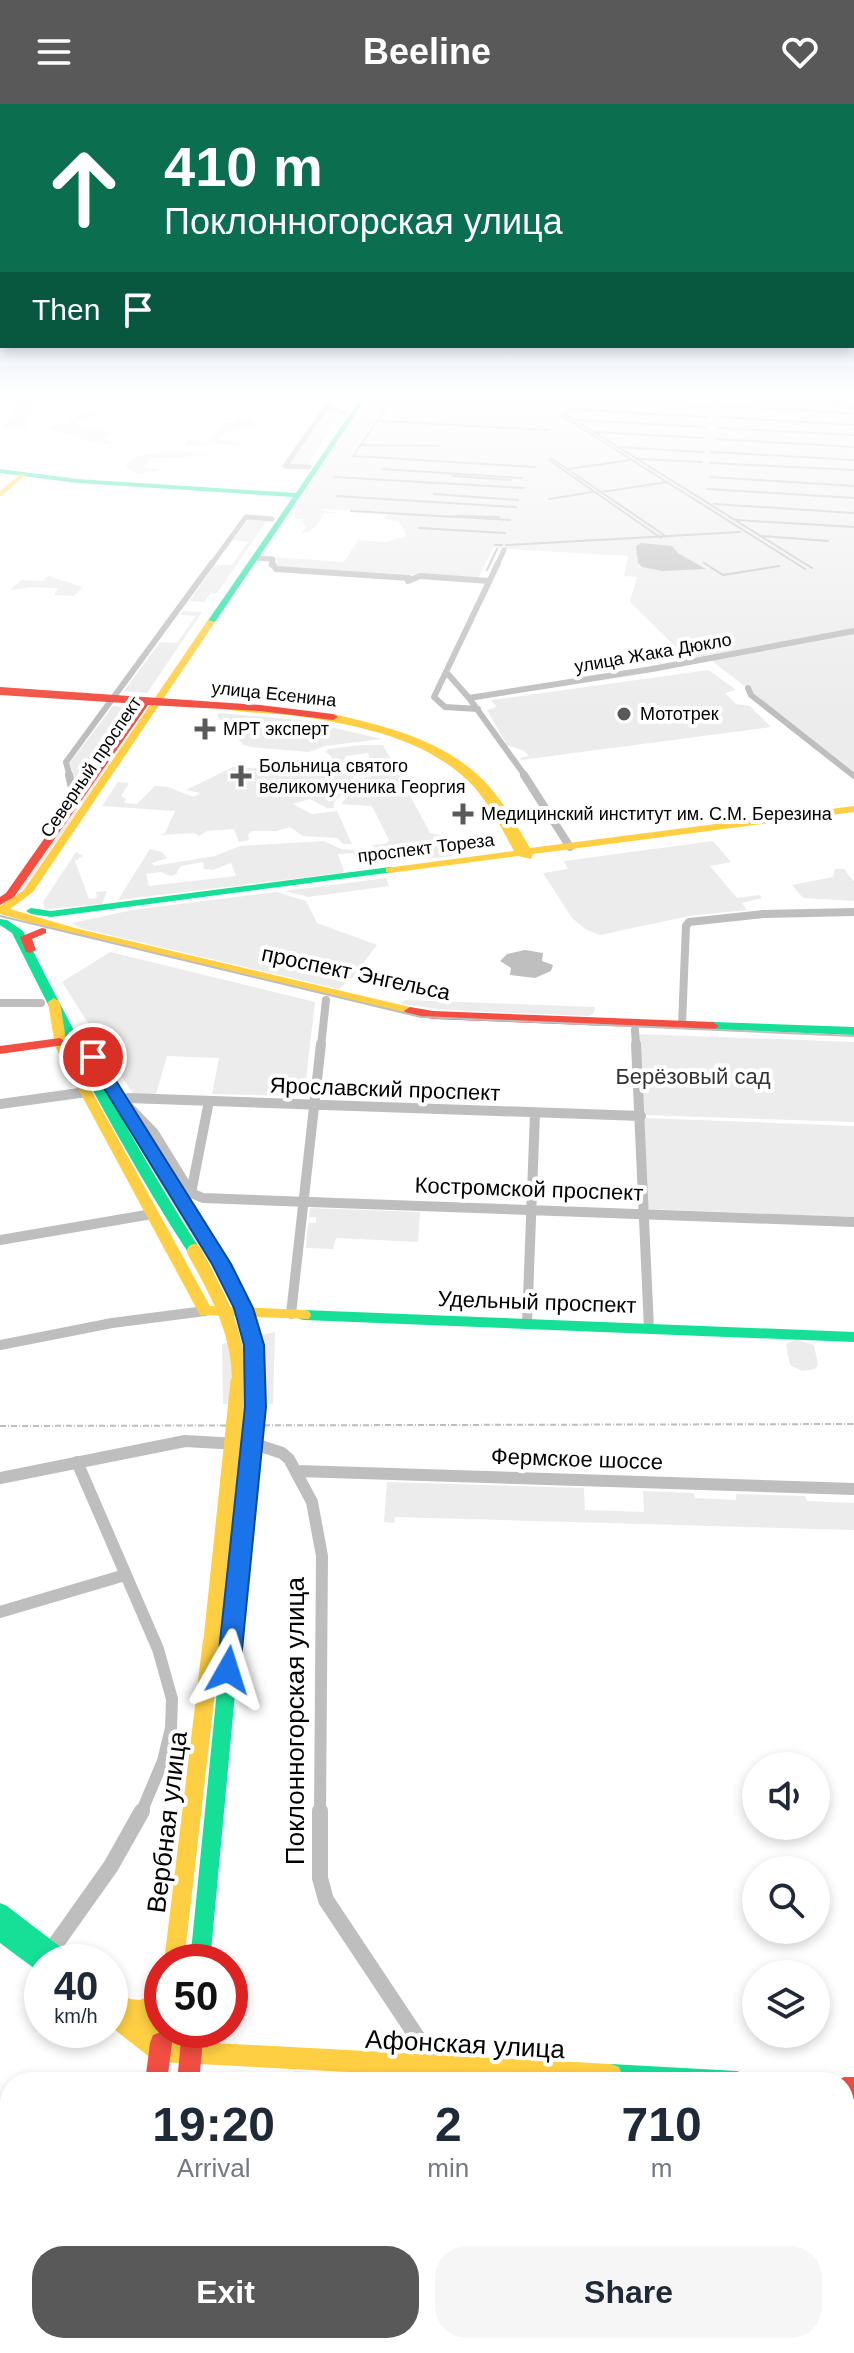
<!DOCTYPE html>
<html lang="en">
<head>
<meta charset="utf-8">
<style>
  :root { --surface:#fff; --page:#f6f6f7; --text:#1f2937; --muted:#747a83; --accent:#595959 }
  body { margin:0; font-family:Arial,sans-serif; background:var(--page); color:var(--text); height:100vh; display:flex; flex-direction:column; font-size:30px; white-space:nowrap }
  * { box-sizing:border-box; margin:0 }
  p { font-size:26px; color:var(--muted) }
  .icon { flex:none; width:44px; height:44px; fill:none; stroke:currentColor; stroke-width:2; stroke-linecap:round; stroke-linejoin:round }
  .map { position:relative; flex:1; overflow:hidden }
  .drawer { position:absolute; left:0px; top:1968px; width:854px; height:282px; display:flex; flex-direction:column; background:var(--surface); border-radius:32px 32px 0 0; box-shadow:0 4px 12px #0003 }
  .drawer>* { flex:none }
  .hud { position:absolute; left:0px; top:0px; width:854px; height:244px; box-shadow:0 4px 12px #0003; background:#0b6e4f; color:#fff; overflow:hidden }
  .controls { position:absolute; left:742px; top:1648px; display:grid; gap:16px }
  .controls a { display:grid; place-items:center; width:88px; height:88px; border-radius:50%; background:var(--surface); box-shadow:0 4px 12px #0003; font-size:40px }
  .speed { position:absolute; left:24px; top:1840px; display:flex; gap:16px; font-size:40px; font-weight:700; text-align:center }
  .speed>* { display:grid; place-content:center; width:104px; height:104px; border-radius:50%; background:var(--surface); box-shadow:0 4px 12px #0003; line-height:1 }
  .speed small { font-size:20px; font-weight:400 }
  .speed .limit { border:12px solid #d22; background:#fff; color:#111 }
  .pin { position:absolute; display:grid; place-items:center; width:68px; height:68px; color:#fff; margin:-34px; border:4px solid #fff; border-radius:50%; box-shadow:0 2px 8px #0007 }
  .me { position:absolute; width:88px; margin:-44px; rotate:6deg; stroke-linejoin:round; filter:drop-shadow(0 0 6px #0008) }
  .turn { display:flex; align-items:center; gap:28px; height:168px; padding:0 32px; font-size:36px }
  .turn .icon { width:104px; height:104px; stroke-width:2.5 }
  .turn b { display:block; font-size:56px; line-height:68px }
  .then { display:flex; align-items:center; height:76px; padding:0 32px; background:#0003; gap:16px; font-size:30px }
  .eta { display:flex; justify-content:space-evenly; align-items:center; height:136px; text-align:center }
  .eta b { font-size:48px; font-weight:700; line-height:56px }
  .cta { display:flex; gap:16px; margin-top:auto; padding:16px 32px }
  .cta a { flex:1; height:92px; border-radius:32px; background:var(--accent); color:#fff; font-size:32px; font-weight:700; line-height:92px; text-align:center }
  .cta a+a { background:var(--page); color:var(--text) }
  header { display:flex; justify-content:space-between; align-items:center; height:104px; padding:0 32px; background:var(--accent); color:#fff; font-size:36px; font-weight:700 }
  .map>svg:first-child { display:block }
  .green { fill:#ececec; fill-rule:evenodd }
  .water { fill:#bfbfbf }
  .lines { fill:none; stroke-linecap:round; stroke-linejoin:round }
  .stream { stroke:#bfbfbf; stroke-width:2 }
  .street-far5 { stroke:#bebebe; stroke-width:5 }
  .street-far4 { stroke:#bebebe; stroke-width:6 }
  .street-far3 { stroke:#bebebe; stroke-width:8 }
  .street-far2 { stroke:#bebebe; stroke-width:10 }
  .street-far1 { stroke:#bebebe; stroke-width:12 }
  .street { stroke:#bebebe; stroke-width:16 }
  .fast { fill:#16e098; fill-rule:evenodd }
  .slow { fill:#ffcf43; fill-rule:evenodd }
  .jam { fill:#f24e42; fill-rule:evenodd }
  .tram { stroke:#bebebe; stroke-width:2 }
  .rail { stroke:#bebebe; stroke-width:2; stroke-dasharray:6 2 1 2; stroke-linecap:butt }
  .fast-bridge-far1 { stroke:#16e098; stroke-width:14 }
  .fast-bridge { stroke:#16e098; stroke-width:17 }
  .slow-bridge-far1 { stroke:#ffcf43; stroke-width:14 }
  .slow-bridge { stroke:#ffcf43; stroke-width:17 }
  .route { fill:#1a73e8; stroke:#114b97; stroke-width:2 }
  .poi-dot { fill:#595959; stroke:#fff; stroke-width:3 }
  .labels { text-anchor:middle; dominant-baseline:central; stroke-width:8; stroke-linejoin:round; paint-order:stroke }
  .far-street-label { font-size:18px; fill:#000; stroke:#fff }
  .far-poi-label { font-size:18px; fill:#000; stroke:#fff; text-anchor:start }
  .street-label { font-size:22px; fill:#000; stroke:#fff }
  .park-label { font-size:22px; fill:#333; stroke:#fff }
  .near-street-label { font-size:26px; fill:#000; stroke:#fff }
</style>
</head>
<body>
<header><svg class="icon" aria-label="menu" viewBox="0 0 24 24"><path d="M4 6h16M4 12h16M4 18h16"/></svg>Beeline<svg class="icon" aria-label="heart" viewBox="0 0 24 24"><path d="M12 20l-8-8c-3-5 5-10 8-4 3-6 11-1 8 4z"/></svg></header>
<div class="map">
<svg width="854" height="2249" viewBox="0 0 854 2249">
  <rect width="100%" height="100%" fill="#fff"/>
  <!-- green -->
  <path class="green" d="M0 292 40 298 24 325H2L16 303 24 304 0 297Z
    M368 292H854V668L707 553 689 556 630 498 637 473 624 472 628 452 493 444 478 474 273 463 278 457 271 453 344 458 358 436 385 438 407 432 398 417 384 415 387 409 318 405 336 409H324C320 417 313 429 302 429L306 423 302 418 306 414 297 415 293 411 316 370Z
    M327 305 341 310 307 360H289Z
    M93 306 105 309 77 317 75 320 110 328 111 331 105 335 114 340 97 339 48 324 74 317 67 315Z
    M239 314 252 315 250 319 261 320 242 326 225 328 217 336 242 338 238 342 210 339 206 342 185 341 188 335 207 339 225 318H235Z
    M176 347 209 350C190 353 171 354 152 354L143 364 164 365 140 370 128 366 126 360 136 352Z
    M248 416 267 417 217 489H211L204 498 189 497 215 461H232L248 438 233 436Z
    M48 472 83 483 74 492 54 491 58 484 32 483 10 486 21 476 43 477Z
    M183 507 202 508 147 589 124 587 160 538 177 539 196 512 180 511Z
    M709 566 736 586 725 589 736 600 750 602 771 623 521 656 520 654 529 652 524 647 507 641 487 606 497 603 491 596Z
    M113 602 137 604 77 685 70 659Z
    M219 609 300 616 382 635 325 642 309 648 251 643 244 641 217 612Z
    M362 641H383L394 661 382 664 371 660 368 649 346 652 343 657 351 666 355 677 334 698V704H327L310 695 293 700 312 710 337 707 352 740H343L337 734 303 732 290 723 276 727H252L248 731 249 736 239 738 234 725 207 727 199 732 195 729 160 731 165 729 175 707 102 702 118 678 129 679 121 692 126 695 124 699 137 700 155 682 168 683 193 693 201 689 186 686 233 663 325 667 332 653 326 648 328 645Z
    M117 648 24 786H19L113 649Z
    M396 665 430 729 440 731 453 752 428 755 417 740 401 742V752L377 751 372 741 385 740 389 736 372 702 341 700 364 674Z
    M324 737 341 745 364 747 366 756H356L354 749 338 750 344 767 342 769 118 796 150 745 162 748 167 754 152 759 154 762 215 752 240 742ZM203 758 204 765 213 766 231 759 236 772 149 782 146 770 160 768 171 772 176 770 181 762Z
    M713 737 731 758 710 762 737 794 759 791 762 794 742 799 747 806 689 812 600 831 585 825 572 814 543 769 568 765 564 757Z
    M76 748 83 752 75 757 89 795 97 794 96 788 107 787 102 800 45 805 43 798Z
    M835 765H844L854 778V797L803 794 792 781 833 773Z
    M386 774 389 782 308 793 285 787Z
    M277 788 306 797 317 819 377 841 352 874 339 885 80 824 72 819 132 806Z
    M110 848 315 898 304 992 212 990 219 954 167 952 155 993H135L62 878Z
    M405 896 595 903 594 909 589 912 445 906 401 900Z
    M637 930 854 938V1018L644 1011Z
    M644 1014 854 1022V1113L645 1105Z
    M310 1104 420 1108 418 1138 336 1134 333 1145 306 1144 308 1119H316V1113H309Z
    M275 1228 273 1300H223L222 1240Z
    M796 1235 814 1241 818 1261 815 1265 802 1267 790 1261 786 1240Z
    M387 1378 584 1384 585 1406 644 1408 643 1387 694 1389 695 1394 736 1396V1390L805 1392 807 1397 854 1399V1426L395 1413 394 1419 384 1418Z
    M294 1967 422 1974 434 1978H313L294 1971Z"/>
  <!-- water -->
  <path class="water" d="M641 439 672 442 678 449 706 465 662 467 642 463 638 459 636 442Z
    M525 846 543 849 542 857 553 861 551 867 535 874 510 871 511 864 500 857 507 850Z"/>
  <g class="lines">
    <!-- stream -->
    <path class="stream" d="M395 292 353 352 535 363
      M558 292 564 293
      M572 292 565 310 812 464
      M749 292 854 298
      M571 294 709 302
      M740 294 854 300
      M737 296 854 304
      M721 302 854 309
      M379 304 387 292
      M567 305 708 313
      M562 312 805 465
      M719 313 854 321
      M576 316 706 323
      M379 317 548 326
      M719 324 854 331
      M596 328 703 334
      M716 335 854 343
      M361 341 439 342
      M620 343 703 348
      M711 348 854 356
      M551 354 667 433
      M639 355 702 358
      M549 356 661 434
      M710 359 854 366
      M382 365 522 374
      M569 365 630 356
      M453 372 511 376
      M334 373 524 384
      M710 373 854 382
      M707 385 854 394
      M602 388 667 378
      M434 390 518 396
      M336 392 516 403
      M549 395 592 388
      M714 400 854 409
      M351 407 510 416
      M456 412 499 413
      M736 416 854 423
      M419 424 505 429
      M761 432 828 437
      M495 441H502
      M506 441 740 428
      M704 459 723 471 779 462
      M487 466 497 445"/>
    <!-- street-far5 -->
    <path class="street-far5" d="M327 303 345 309
      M285 362 334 292
      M285 362 309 363
      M255 454 273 455 271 461
      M211 461 246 413 272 415
      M497 461 504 446"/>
    <!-- street-far4 -->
    <path class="street-far4" d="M272 459 276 465 409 474
      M408 477 420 472 489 477
      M447 569 469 594
      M748 584 751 591 854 672
      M478 605 445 603 434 593 498 459
      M70 673 66 658 212 459
      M526 673 469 594 652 565 854 527"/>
    <!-- street-far3 -->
    <path class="street-far3" d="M69 671 75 697
      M524 671 570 743
      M0 899H41
      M682 921 686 822 689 818 764 810 854 808
      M635 926 636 942
      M321 942 326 896"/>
    <!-- street-far2 -->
    <path class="street-far2" d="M636 940 649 1225
      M128 994 641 1012
      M124 998 154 1029 191 1089 203 1094 854 1118
      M0 1000 87 988
      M191 1089 209 997
      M0 1136 152 1110
      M291 1210 321 940
      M527 1220 535 1009
      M0 1241 112 1219 205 1207"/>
    <!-- street-far1 -->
    <path class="street-far1" d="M77 1358 158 1545 172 1595 171 1624 163 1657 141 1709
      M298 1367 854 1385
      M0 1374 185 1337 258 1341 282 1349 289 1355 312 1398 322 1452 320 1709
      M0 1508 125 1471"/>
    <!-- street -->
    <path class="street" d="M320 1707V1774L326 1796 447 1978
      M50 1848 111 1762 142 1707
      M624 2240 630 2249"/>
    <!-- fast -->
    <path class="fast" d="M362 292H368L215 518 211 520 207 518 293 393 77 379 0 369V365L77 375 296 389Z
      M390 763 394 764V768L51 813 31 810 26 807 31 804 51 807Z
      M0 815 7 816 23 827C78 937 135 1043 201 1147L199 1150H189C122 1047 67 939 12 829L0 821Z
      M713 918 854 923V931L709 925 707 922Z
      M304 1206 854 1228V1238L304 1216 299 1215 297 1211 299 1207Z
      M231 1528 237 1531 240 1536 210 1858H190L222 1536 225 1531Z
      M0 1799 7 1802 71 1851 74 1858H42V1868L35 1865 0 1839Z
      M611 1960 737 1967 745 1970 748 1978H603L600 1971 603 1963Z"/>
    <!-- slow -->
    <path class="slow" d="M21 370 26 371 0 393V387Z
      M208 516 215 518 33 788 10 805 75 824 414 904V910L410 911 72 830 0 810V802L24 786Z
      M226 600 329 612 333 610C390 623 449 638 489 682 505 701 518 723 530 744L854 702V708L533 750 531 755 518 752 390 769 386 768V764L514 747C502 725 491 703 475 684 430 634 354 620 290 611 268 609 245 609 223 605V601Z
      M54 894 60 898 67 942 210 1202 304 1206 309 1207 311 1211 309 1215 200 1211 55 942 48 898Z
      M212 1528 218 1531 221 1536 184 1858H164L203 1536 206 1531Z
      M110 1882 130 1895 140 1896 162 1885V1908L153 1913 162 1919V1926H171L195 1938 611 1960 619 1963 622 1971 619 1978H536L160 1958 152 1955 110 1922Z
      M151 2240H175L174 2249H150Z"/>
    <!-- jam -->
    <path class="jam" d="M0 583 260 601 333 610 338 613 333 616 260 607 148 601 14 793 0 801V793L6 789 139 600 0 591Z
      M42 824 46 825V829L32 835 36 846 30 849 26 848 20 833Z
      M410 903 433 907 713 918 719 922 713 926 433 915 406 910 404 907Z
      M79 926 85 930 216 1141 214 1144 209 1146 202 1141 73 930Z
      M60 934 66 938 64 941 0 950V942Z
      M182 1926H204L199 1978H177Z
      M161 1928 169 1931 172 1939 167 1978H145L150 1939 153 1931Z
      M844 1973H854V1995H844V1978H835Z
      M112 2240H136L135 2249H111Z"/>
    <!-- tram -->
    <path class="tram" d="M0 812 421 913 854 932"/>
    <!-- rail -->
    <path class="rail" d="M0 1322 854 1320"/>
    <!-- fast-bridge-far1 -->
    <path class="fast-bridge-far1" d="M209 1141C234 1187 257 1226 256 1280"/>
    <!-- fast-bridge -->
    <path class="fast-bridge" d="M231 1536 256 1278"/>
    <!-- slow-bridge-far1 -->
    <path class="slow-bridge-far1" d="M194 1147C218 1190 240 1230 239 1280"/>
    <!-- slow-bridge -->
    <path class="slow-bridge" d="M212 1536 239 1278"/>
  </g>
  <!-- sky -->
  <linearGradient id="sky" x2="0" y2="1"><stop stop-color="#97b8d8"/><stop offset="0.48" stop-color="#fff"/><stop offset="1" stop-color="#fff" stop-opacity="0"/></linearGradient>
  <rect width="854" height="607" fill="url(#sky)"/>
  <!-- route -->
  <path class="route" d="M93 948 101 953 231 1160 253 1204 264 1241 266 1303 240 1566 237 1573 228 1576 220 1573 217 1566 245 1303 244 1241 234 1204 212 1160 85 953Z"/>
  <!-- markers -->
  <g class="poi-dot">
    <circle cx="624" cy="610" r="8"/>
    <path d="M201 613h8v8h8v8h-8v8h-8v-8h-8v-8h8z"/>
    <path d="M237 660h8v8h8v8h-8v8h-8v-8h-8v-8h8z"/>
    <path d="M459 698h8v8h8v8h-8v8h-8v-8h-8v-8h8z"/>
  </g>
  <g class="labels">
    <!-- far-street labels -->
    <g class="far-street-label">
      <text transform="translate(653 549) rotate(-10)">улица Жака Дюкло</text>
      <text transform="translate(274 590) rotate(6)">улица Есенина</text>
      <text transform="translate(91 663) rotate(-56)">Северный проспект</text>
      <text transform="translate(426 744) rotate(-7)">проспект Тореза</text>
    </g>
    <!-- far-poi labels -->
    <g class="far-poi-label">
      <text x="640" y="610">Мототрек</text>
      <text x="223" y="625">МРТ эксперт</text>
      <text x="259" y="662">Больница святого<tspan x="259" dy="21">великомученика Георгия</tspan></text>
      <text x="481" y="710">Медицинский институт им. С.М. Березина</text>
    </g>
    <!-- street labels -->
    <g class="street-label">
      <text transform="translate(356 869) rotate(12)">проспект Энгельса</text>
      <text transform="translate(385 985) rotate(2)">Ярославский проспект</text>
      <text transform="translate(529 1085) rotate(2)">Костромской проспект</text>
      <text transform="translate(537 1198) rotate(2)">Удельный проспект</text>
      <text transform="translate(577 1355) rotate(2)">Фермское шоссе</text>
    </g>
    <!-- park labels -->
    <g class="park-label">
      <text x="693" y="972">Берёзовый сад</text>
    </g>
    <!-- near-street labels -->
    <g class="near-street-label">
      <text transform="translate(295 1617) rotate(-90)">Поклонногорская улица</text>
      <text transform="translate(167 1718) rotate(-83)">Вербная улица</text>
      <text transform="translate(465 1940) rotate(3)">Афонская улица</text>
    </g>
  </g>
</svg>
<div class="controls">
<a><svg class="icon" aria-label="sound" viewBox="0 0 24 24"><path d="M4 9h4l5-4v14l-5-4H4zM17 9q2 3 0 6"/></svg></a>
<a><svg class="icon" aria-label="search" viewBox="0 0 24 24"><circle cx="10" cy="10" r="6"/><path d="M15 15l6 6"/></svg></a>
<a><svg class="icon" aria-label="layers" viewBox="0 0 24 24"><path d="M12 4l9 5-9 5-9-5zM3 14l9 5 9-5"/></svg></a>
</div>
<div class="speed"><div>40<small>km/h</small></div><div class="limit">50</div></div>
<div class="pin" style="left:93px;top:953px;background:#d93025"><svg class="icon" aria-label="arrive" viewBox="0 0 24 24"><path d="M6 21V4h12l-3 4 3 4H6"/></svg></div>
<svg class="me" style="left:228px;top:1566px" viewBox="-20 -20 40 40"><path d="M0-17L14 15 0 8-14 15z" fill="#1a73e8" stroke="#fff" stroke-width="4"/></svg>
<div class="hud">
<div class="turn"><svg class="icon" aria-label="ahead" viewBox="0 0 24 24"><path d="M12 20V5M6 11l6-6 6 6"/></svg><div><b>410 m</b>Поклонногорская улица</div></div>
<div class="then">Then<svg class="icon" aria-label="arrive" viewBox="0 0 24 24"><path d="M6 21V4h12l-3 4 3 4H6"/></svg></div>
</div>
<section class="drawer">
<div class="eta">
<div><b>19:20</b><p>Arrival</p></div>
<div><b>2</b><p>min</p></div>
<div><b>710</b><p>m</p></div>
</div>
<div class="cta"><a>Exit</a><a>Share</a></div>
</section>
</div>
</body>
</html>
